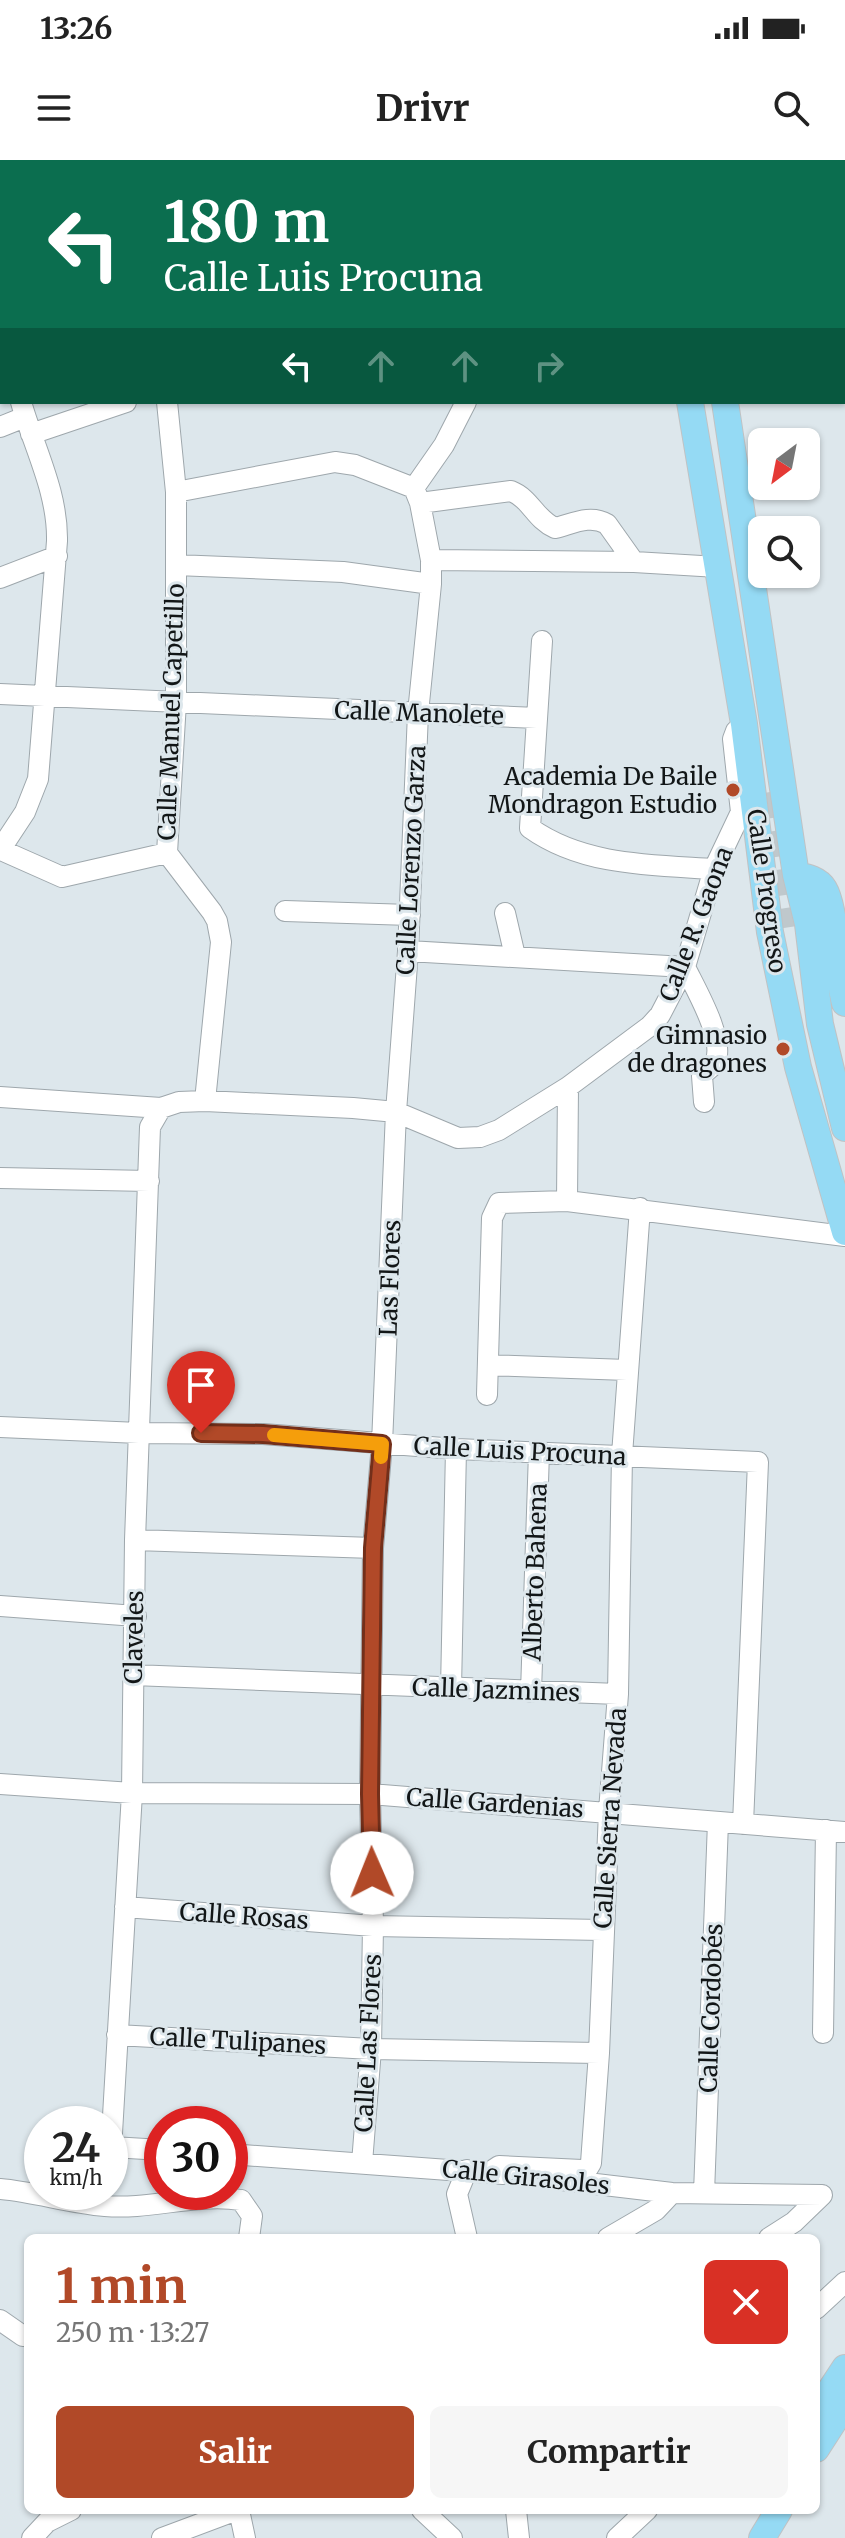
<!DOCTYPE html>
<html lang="es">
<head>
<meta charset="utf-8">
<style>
  :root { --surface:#fff; --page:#f6f6f6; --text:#222; --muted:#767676; --accent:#b14928 }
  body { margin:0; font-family:Merriweather,serif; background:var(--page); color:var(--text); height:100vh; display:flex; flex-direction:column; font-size:30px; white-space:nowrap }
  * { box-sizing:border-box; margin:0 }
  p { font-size:26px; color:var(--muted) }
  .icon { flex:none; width:44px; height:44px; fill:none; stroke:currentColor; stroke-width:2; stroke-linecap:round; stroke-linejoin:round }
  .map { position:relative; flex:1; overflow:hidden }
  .drawer { position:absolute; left:24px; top:2074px; width:796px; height:280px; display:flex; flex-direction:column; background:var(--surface); border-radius:12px; box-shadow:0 2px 6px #0004 }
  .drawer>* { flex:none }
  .banner { position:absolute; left:0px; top:0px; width:846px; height:244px; box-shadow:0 2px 6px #0004; background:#0b6e4f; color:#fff; overflow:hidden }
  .needle { width:52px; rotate:212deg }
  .buttons { position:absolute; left:748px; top:268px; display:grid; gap:16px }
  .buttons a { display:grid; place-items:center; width:72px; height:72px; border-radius:12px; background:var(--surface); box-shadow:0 2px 6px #0004; font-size:40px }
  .speed { position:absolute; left:24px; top:1946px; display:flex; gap:16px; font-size:40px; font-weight:700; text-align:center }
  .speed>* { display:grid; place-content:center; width:104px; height:104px; border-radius:50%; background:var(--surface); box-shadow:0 2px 6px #0004; line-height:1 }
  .speed small { font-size:20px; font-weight:400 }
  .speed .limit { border:12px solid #d22; background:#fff; color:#111 }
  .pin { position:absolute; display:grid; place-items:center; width:68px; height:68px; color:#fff; margin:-82px -34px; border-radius:50% 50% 50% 0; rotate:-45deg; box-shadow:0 0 8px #0007 }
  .pin .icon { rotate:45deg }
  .me { position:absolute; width:88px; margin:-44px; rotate:359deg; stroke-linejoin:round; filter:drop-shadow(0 0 6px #0008) }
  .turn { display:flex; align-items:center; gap:28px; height:168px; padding:0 32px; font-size:36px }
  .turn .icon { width:104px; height:104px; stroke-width:2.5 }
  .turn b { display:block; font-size:56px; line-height:68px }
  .lanes { display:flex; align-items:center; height:76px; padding:0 32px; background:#0003; justify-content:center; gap:40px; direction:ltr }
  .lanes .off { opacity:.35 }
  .round { display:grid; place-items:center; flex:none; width:84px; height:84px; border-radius:12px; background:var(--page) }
  .headline { display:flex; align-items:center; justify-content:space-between; height:136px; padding:0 32px }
  h1 { font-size:48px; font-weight:700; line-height:60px; color:var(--accent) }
  .cta { display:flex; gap:16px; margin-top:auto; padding:16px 32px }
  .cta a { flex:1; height:92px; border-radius:12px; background:var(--accent); color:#fff; font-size:32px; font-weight:700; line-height:92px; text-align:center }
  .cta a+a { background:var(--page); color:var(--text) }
  .status { display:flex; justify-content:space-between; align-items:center; height:56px; padding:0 40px; background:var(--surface); direction:ltr }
  .status svg { height:22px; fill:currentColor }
  header { display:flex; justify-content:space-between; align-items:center; height:104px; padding:0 32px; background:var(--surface); font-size:36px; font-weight:700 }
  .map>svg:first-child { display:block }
  .green { fill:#e9ccc3 }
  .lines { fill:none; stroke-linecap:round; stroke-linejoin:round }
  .major-tunnel { stroke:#bfc8cc; stroke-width:26; stroke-dasharray:26 13; stroke-linecap:butt }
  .minor-casing { stroke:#9ea7ac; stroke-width:22 }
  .major-casing { stroke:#c1c2c3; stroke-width:28 }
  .minor { stroke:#fff; stroke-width:20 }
  .major { stroke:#95daf4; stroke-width:26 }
  .route-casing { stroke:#732f1a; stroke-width:20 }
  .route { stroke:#b14928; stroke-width:14 }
  .slow { stroke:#f59e0b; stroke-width:14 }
  .poi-dot { fill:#b14928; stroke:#dde7ec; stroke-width:3 }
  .labels { text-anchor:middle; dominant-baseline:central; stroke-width:6; stroke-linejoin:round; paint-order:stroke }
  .street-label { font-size:24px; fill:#121617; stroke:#dde7ec }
  .poi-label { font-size:24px; fill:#121617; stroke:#dde7ec; text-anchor:end }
</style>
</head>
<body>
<div class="status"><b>13:26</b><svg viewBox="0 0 49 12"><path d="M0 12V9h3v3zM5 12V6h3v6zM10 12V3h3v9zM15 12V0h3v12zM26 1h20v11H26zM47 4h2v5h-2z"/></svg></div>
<header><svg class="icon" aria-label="menu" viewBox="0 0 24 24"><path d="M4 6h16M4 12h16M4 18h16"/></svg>Drivr<svg class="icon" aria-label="search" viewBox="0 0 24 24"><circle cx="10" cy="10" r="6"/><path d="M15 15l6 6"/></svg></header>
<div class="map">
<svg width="845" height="2378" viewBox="0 0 845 2378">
  <rect width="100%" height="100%" fill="#dde7ec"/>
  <!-- green -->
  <path class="green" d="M651 0H845V71L844 2Z"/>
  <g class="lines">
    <!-- major-tunnel -->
    <path class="major-tunnel" d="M764 633 784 768"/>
    <defs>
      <path id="minor" d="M192 0V2
        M534 0 536 2
        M54 2 58 0
        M251 2V0
        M0 28 2 27
        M844 145H845
        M0 169 2 176
        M167 242 176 332V542L167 693 212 752 217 761 221 782 205 941
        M0 267 25 257
        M31 274 126 242
        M414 328 444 285 466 242
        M176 332 335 302 355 305 414 328
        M420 343 511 331C531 339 535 359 555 368 572 364 590 354 607 364L634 402
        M431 400 634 402 718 407
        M176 405 343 412 431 424
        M0 418 57 396
        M542 481 530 668C583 706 652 705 714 709
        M0 534 537 558
        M0 690 25 652 38 619 57 381C58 332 34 288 21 242
        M1 690 62 717 167 693
        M285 751 410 755
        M505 753 515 796
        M408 791 685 807C695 828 726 880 715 902 712 908 706 910 702 916L704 942
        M0 937 161 948 179 942 205 941 353 948 396 952 458 978 480 977 499 970 568 927 650 866 660 855 685 807 714 709 741 652 733 579 736 571 744 564
        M0 1018 149 1021
        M567 1041 568 927
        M488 1205 627 1210
        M487 1235 492 1058 499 1043 567 1041 845 1076
        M0 1267 139 1273 263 1274 456 1289 758 1302 743 1664
        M135 1380 373 1388
        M0 1446 136 1456
        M133 1515 618 1534
        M451 1529 456 1289
        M531 1532 539 1292
        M0 1624 132 1633 370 1634 845 1672
        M125 1747 373 1766 602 1770
        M823 1873 826 1670
        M117 1875 371 1889 599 1893
        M112 1987 162 1990
        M230 1994 503 2014
        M362 2003 371 1889 373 1766 370 1634 373 1388 382 1284 396 952 408 791 418 553 431 424V400L420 343 414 328
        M110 2007 132 1633 135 1380 150 967 161 948
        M490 2012 499 2006 582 2010 588 2008 591 2003 599 1893 609 1651 618 1534 622 1295 640 1048
        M562 2020 672 2033 822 2035
        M0 2029C35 2032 69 2043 105 2046 150 2050 196 2033 241 2040L252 2056 249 2078
        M704 2033 718 1662
        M467 2078 457 2034 467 2010
        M608 2078 656 2050 672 2033
        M769 2078 794 2062 822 2035
        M816 2149 845 2122
        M0 2160 23 2176
        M239 2350 245 2378
        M422 2350 452 2378
        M516 2350 519 2378
        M32 2378 47 2362 71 2350
        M162 2378 237 2350
        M617 2378 647 2350"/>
      <path id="major" d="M605 0 606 2
        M636 0 637 2
        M690 242 744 564 770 772 798 907 845 1072
        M725 242 796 715 808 764 820 864 845 968
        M796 715C806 717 818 719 824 729 836 749 837 815 845 843
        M816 2252 845 2208
        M816 2289 845 2244
        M762 2378 779 2350"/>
    </defs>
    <!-- minor casing -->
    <use href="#minor" class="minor-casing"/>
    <!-- major casing -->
    <use href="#major" class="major-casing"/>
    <!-- minor -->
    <use href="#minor" class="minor"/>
    <!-- major -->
    <use href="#major" class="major"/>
  </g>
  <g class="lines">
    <defs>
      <path id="route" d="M201 1273 263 1274 382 1284 373 1388 370 1634 372 1713"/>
    </defs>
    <!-- route casing -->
    <use href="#route" class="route-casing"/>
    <!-- route -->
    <use href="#route" class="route"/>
    <!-- slow -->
    <path class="slow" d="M274 1275 382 1284 381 1297"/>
  </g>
  <!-- markers -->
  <g class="poi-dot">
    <circle cx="733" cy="630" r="8"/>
    <circle cx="783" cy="889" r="8"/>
  </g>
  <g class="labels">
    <!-- street labels -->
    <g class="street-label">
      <text transform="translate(171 552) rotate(-88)">Calle Manuel Capetillo</text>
      <text transform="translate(419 553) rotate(2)">Calle Manolete</text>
      <text transform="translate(411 700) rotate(-87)">Calle Lorenzo Garza</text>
      <text transform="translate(767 731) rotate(82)">Calle Progreso</text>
      <text transform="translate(696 764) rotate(-69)">Calle R. Gaona</text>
      <text transform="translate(390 1118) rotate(-88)">Las Flores</text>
      <text transform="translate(520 1291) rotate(3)">Calle Luis Procuna</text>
      <text transform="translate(535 1412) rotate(-88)">Alberto Bahena</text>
      <text transform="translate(134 1477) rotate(-89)">Claveles</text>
      <text transform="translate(496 1530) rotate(2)">Calle Jazmines</text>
      <text transform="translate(495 1643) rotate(4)">Calle Gardenias</text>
      <text transform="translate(610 1658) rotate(-86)">Calle Sierra Nevada</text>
      <text transform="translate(244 1756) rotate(4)">Calle Rosas</text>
      <text transform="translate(711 1848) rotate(-88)">Calle Cordobés</text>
      <text transform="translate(238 1881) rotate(3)">Calle Tulipanes</text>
      <text transform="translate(368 1883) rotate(-87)">Calle Las Flores</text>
      <text transform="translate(526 2017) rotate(6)">Calle Girasoles</text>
    </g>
    <!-- poi labels -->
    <g class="poi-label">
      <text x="717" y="616">Academia De Baile<tspan x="717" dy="28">Mondragon Estudio</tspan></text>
      <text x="767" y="875">Gimnasio<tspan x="767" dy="28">de dragones</tspan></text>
    </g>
  </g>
</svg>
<div class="buttons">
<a><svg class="needle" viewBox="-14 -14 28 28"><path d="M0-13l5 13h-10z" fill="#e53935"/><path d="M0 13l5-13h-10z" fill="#767676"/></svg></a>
<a><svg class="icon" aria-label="search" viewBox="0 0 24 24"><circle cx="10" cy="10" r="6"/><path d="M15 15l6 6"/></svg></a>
</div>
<div class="speed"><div>24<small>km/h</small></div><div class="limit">30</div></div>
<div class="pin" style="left:201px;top:1273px;background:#d93025"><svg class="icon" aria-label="arrive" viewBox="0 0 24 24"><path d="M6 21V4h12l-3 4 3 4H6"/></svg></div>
<svg class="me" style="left:372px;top:1713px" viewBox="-20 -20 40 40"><circle r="19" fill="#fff"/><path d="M0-13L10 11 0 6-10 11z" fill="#b14928"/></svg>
<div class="banner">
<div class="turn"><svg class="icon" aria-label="left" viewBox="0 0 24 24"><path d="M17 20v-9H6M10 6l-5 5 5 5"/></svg><div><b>180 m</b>Calle Luis Procuna</div></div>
<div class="lanes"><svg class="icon" aria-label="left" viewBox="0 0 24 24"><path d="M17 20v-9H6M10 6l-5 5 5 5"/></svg><svg class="icon off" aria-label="ahead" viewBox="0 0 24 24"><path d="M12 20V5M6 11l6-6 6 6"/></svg><svg class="icon off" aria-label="ahead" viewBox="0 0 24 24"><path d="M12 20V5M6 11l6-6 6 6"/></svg><svg class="icon off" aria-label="right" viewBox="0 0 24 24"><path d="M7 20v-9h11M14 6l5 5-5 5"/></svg></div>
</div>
<section class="drawer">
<div class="headline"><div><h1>1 min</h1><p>250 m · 13:27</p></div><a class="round" style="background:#d93025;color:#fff"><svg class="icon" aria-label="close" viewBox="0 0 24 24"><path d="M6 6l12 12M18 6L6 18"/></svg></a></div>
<div class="cta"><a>Salir</a><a>Compartir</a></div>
</section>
</div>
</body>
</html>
